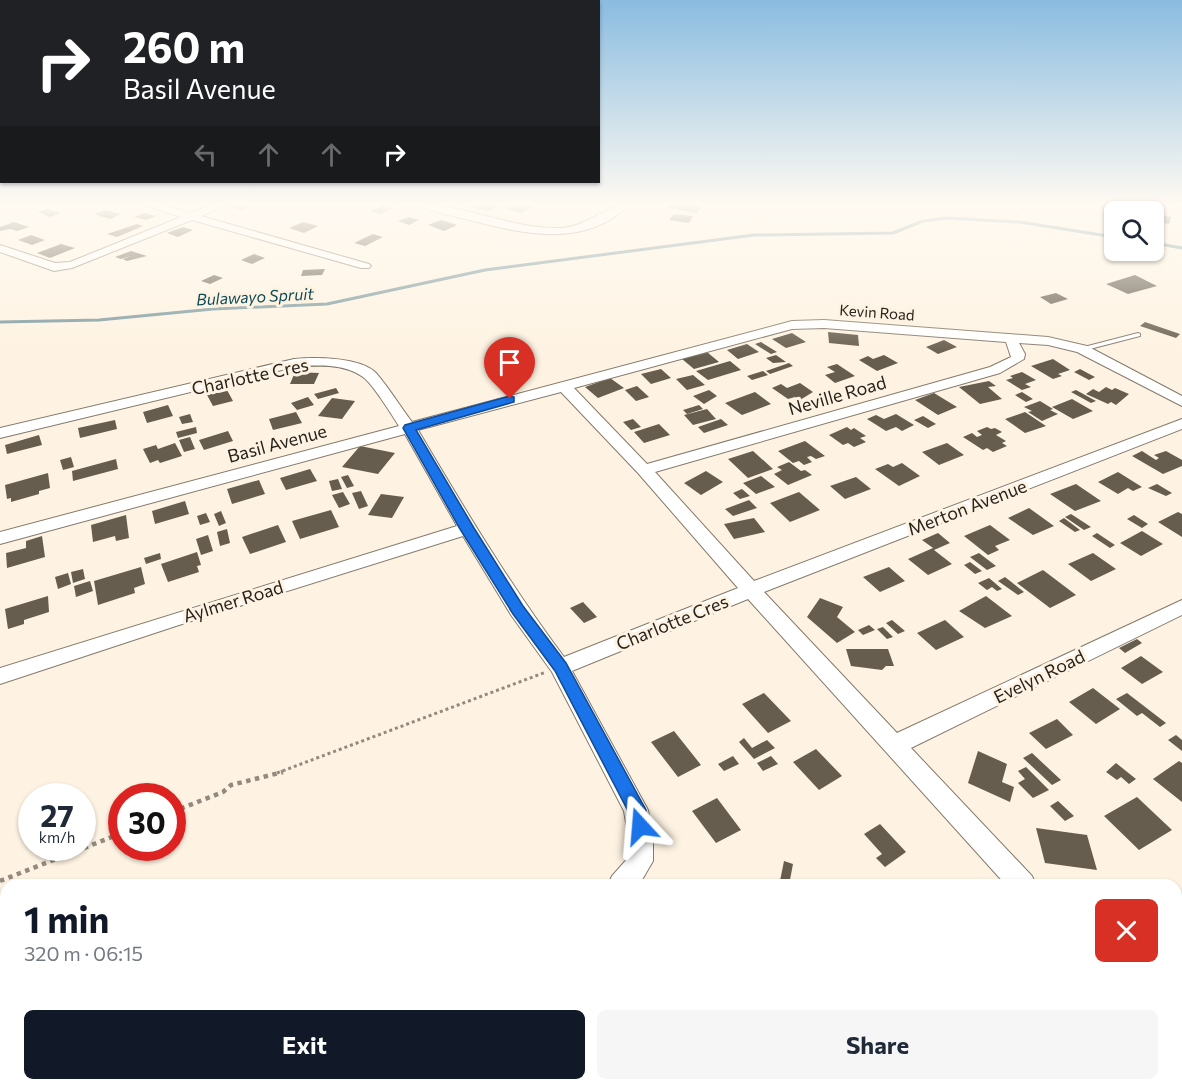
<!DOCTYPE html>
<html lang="en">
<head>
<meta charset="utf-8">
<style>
  :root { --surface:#fff; --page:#f6f6f7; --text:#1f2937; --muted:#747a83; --accent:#111827 }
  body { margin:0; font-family:Commissioner,sans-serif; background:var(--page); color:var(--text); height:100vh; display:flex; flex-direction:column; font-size:22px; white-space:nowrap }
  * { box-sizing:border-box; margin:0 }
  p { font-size:20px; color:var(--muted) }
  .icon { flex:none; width:33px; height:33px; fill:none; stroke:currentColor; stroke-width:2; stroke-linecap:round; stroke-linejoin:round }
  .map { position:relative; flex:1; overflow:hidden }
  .side { position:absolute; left:0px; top:879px; width:1182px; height:212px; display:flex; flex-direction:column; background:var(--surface); border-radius:18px 18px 0 0; box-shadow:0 2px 4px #0004 }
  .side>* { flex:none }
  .top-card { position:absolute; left:0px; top:0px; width:600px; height:183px; box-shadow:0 2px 4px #0004; background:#202124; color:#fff; overflow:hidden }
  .controls { position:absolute; left:1104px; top:201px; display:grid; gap:12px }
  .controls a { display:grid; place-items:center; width:60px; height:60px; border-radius:9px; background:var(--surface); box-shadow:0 2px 4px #0004; font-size:30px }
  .speed { position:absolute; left:18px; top:783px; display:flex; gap:12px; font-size:30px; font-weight:700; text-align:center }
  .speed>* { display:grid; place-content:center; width:78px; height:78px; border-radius:50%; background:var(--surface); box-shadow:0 2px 4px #0004; line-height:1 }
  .speed small { font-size:15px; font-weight:400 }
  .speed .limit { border:9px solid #d22; background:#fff; color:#111 }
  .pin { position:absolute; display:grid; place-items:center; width:51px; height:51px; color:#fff; margin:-62px -26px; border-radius:50% 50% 50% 0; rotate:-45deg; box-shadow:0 0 6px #0007 }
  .pin .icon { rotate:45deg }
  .me { position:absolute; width:66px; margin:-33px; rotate:341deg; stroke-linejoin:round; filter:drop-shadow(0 0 4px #0008) }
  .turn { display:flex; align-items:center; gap:21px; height:126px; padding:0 24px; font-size:27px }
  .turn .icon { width:78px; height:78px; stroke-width:2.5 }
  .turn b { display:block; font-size:42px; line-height:51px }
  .lanes { display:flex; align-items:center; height:57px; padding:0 24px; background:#0003; justify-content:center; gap:30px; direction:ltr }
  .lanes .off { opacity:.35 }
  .round { display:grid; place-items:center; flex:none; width:63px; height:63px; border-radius:9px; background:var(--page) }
  .overview { display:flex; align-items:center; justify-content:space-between; height:102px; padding:0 24px }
  h1 { font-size:36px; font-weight:700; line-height:45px; color:var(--accent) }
  .cta { display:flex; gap:12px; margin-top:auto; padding:12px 24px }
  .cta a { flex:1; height:69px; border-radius:9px; background:var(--accent); color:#fff; font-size:24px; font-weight:700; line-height:69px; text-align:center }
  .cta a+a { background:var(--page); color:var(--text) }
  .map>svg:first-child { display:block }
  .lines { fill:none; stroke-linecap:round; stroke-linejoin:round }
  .stream { stroke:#7a979d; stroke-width:3 }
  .building { fill:#665d4e }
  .lane-casing { stroke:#847a6b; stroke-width:2 }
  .street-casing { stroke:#847a6b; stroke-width:2 }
  .secondary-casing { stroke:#847a6b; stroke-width:2 }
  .path-far1 { stroke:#928a7f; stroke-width:3; stroke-dasharray:3 3; stroke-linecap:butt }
  .path { stroke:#928a7f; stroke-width:4.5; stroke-dasharray:4.5 4.5; stroke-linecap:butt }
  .lane { fill:#fff; fill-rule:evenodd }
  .street { fill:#fff; fill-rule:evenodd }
  .secondary { fill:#fbeae8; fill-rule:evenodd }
  .route { fill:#1a73e8; stroke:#114b97; stroke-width:1.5 }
  .labels { text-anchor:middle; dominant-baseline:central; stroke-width:6; stroke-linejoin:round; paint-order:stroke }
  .far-street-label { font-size:15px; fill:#27231d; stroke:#fef3e2 }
  .far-water-label { font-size:16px; font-style:italic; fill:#0b4b57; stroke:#fef3e2 }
  .street-label { font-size:18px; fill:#27231d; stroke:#fef3e2 }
</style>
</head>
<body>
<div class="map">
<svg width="1182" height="1090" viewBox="0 0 1182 1090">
  <rect width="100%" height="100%" fill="#fef3e2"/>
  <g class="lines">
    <!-- stream -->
    <path class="stream" d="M1154 243 1182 248
      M0 322 99 320 213 309 327 304 485 270 754 235 893 233 923 221 948 218 1020 222 1114 237"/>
  </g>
  <!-- building -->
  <path class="building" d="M230 205H254L241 210 227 206Z
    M383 205 393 208 381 214 371 211Z
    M474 205H499L489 211 470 207Z
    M514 205H524L532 207 521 213 506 209Z
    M671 205H696L703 206 696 213 668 208Z
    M48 209 60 213 50 217 38 212Z
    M105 210 121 214 110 219 94 214Z
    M144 213 156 216 146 220 134 217Z
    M674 214 693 216 689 223 669 220Z
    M1156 214 1171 217 1169 224 1154 221Z
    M409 217 419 220 409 225 398 221Z
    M441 220 457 225 444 231 428 225Z
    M14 222 29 227 17 231 10 229 0 231V227Z
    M303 222 318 226 304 233 289 228Z
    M137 224 143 226 117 237 107 234Z
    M183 227 193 230 178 237 167 233Z
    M373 234 383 237 365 246 354 243Z
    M31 235 45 240 32 245 18 240Z
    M61 244 75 248 50 258 37 253Z
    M131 251 147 256 127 261 123 259 131 256 121 259 115 257Z
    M254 254 265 258 252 264 241 260Z
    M325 269 322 275 301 276 303 270Z
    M214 275 223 278 210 284 201 281Z
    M1135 275 1157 286 1128 294 1106 284Z
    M1056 293 1068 299 1051 304 1040 297Z
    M1145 322 1180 334 1176 338 1140 326Z
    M828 332 858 335 859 346 829 343Z
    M792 333 806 342 786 348 772 339Z
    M944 340 957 347 938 354 926 347Z
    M761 342 777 352 771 354 755 344Z
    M747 344 759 352 738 359 727 350Z
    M707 352 719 362 694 369 682 359Z
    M776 355 786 362 773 363 766 358Z
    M884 355 898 363 877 371 859 360 868 356 873 359Z
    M1053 359 1070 370 1058 374 1062 376 1053 379 1031 366Z
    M730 361 741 370 708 380 696 371Z
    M789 363 793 366 770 374 766 371Z
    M837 364 855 376 835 383 825 375 835 372 827 367Z
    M661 369 671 378 651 384 641 374Z
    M1080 369 1095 377 1089 380 1074 372Z
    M763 371 768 375 752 380 747 376Z
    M295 372 319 373 314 384H290Z
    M1022 372 1036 380 1025 384 1031 387 1022 390 1006 380 1013 378 1010 376Z
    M693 375 705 385 687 390 676 379Z
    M610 378 624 388 598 398 585 387Z
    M989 381 996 386 988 387 1002 399 980 404 959 387Z
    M800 383 813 392 800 400 795 397 788 399 772 388 781 384 787 388Z
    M637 386 649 397 636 401 625 390Z
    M1106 387 1112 390 1115 388 1129 394 1116 405 1111 402 1108 404 1086 394 1093 389 1099 392Z
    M336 388 339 393 318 399 314 394Z
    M227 390 233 401 213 406 207 395Z
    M709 390 717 396 704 404 693 396Z
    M1076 390 1096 401 1091 403 1071 392Z
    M755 392 771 404 742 415 725 403Z
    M1022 392 1033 399 1026 402 1015 395Z
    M934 393 957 407 938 415 915 400Z
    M308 397 314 405 297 410 291 403Z
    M332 398 355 401 342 419 318 416Z
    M1072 399 1093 411 1073 419 1052 407Z
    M1040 401 1053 409 1050 410 1058 414 1042 421 1028 412 1032 411 1024 407Z
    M168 405 173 416 147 423 143 412Z
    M699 405 703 409 687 414 683 410Z
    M707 409 716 419 693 425 684 415Z
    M296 412 302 423 273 430 269 419Z
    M1025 412 1046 426 1025 433 1005 419Z
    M190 414 193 422 182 424 179 417Z
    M896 414 914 425 902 431 896 427 886 431 867 419 876 415 884 419Z
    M923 416 936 424 928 428 914 420Z
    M633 419 641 427 631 430 623 422Z
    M721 419 728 425 704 433 698 427Z
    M115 420 117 429 80 438 78 428Z
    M659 424 670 435 644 443 634 432Z
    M196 427 197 433 178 438 176 432Z
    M847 427 851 430 854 428 866 436 860 438 866 442 854 447 848 443 843 445 829 435Z
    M987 427 991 429 995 428 1002 432 996 435 1006 441 1002 443 1007 446 993 452 987 448 983 450 963 437 972 433 977 437 982 435 977 431Z
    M228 431 233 441 204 450 199 440Z
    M39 435 42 445 7 454 5 445Z
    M190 437 195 449 184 452 179 440Z
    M805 441 825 456 816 459 811 456 807 457 812 462 804 465 799 461 793 463 778 451Z
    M175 443 182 456 160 463 158 460 150 463 143 449 156 445 158 449Z
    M947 443 964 455 939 465 922 452Z
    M360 446 395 453 378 474 342 467Z
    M753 451 773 469 748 478 728 459Z
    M1142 451 1156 460 1159 458 1154 455 1166 451 1182 460V466L1163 474 1132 456Z
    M71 457 74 467 63 470 60 460Z
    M116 459 118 469 73 481 72 471Z
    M789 462 801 471 805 470 812 475 788 485 774 474 782 470 777 467Z
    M902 463 920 476 899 486 875 469 888 464 893 467Z
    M310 469 317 481 286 490 280 478Z
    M706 471 723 482 701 495 684 483Z
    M1118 472 1142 487 1133 491 1128 488 1118 494 1098 482Z
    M48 473 50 488 39 491V494L11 502V498L7 499 5 485Z
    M348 475 354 486 347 488 341 477Z
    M761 476 775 487 756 494 743 483Z
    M856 477 871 489 845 499 830 486Z
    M338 479 342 489 332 491 329 481Z
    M259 480 265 494 232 504 227 489Z
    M1076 484 1101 501 1075 511 1050 494Z
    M1157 484 1172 493 1166 496 1148 488Z
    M742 489 750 496 740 499 733 493Z
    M361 491 368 506 359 509 352 493Z
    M343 492 350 504 339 508 332 495Z
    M799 492 820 510 790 522 770 503Z
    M381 494 404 497 392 518 368 515Z
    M749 500 757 508 733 516 725 509Z
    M185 501 189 514 155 524 152 511Z
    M1029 508 1054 526 1033 535 1008 518Z
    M331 510 339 527 300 539 292 521Z
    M221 511 226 523 219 526 214 514Z
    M1178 512 1182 514V537L1158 522Z
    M206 513 210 522 200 525 197 516Z
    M1071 514 1091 527 1084 530 1065 517Z
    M126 515 129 538 116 541 115 536 93 542 91 525Z
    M1134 515 1148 524 1142 528 1127 519Z
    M754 518 765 532 734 539 724 524Z
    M1064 518 1080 530 1075 532 1059 521Z
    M278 525 286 542 250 554 242 537Z
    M990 525 1010 540 995 546 999 550 988 555 964 536Z
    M227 529 230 543 220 546 217 532Z
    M1142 531 1163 544 1141 556 1120 543Z
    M938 533 950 543 934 550 952 564 928 575 908 559 933 548 922 540Z
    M1097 533 1115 545 1110 548 1092 536Z
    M208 535 213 551 201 555 196 539Z
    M42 536 45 557 7 568 6 553 26 548V541Z
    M197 552 201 565 197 566 199 572 168 582 161 564Z
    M160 553 161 559 146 564 144 558Z
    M979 553 996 566 987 570 970 557Z
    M1093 553 1116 569 1091 581 1068 564Z
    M970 562 982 571 975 574 964 565Z
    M141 567 145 584 134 588 135 593 98 605 94 581Z
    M889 567 905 581 880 592 863 577Z
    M83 569 85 579 73 583 71 572Z
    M1043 570 1076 595 1050 608 1017 583Z
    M68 573 71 584 58 589 55 577Z
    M1005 577 1024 592 1018 595 998 581Z
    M989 578 1002 589 997 591 992 587 987 590 978 583Z
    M90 581 93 591 76 597 74 586Z
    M48 596 49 612 24 620V624L8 629 5 609Z
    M986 596 1012 616 985 628 959 611Z
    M820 598 843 607 837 617 855 632 837 643 807 617Z
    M583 602 597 617 584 623 570 608Z
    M892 620 905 631 898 634 886 623Z
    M945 620 964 637 936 650 917 633Z
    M869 625 875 630 863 635 858 630Z
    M883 627 893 637 887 639 877 629Z
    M1137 639 1142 643 1125 653 1119 648Z
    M846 649H888L894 666H886L882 670 851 666Z
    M1141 656 1163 672 1142 684 1121 668Z
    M1093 688 1120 709 1096 724 1069 702Z
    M764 693 791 721 768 733 742 704Z
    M1127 693 1166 723 1160 727 1142 713 1137 716 1116 699Z
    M1057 719 1073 735 1046 749 1029 733Z
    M674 731 701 765 678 777 651 742Z
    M1176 735 1182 740V751L1168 740Z
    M744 738 752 748 767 740 775 748 754 759 739 742Z
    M816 749 842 776 819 790 793 762Z
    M978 751 1007 764 1002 782 1014 787 1010 802 968 783Z
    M1032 753 1061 780 1052 785 1023 758Z
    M733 756 739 764 724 771 718 764Z
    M771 756 778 764 763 771 757 763Z
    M1179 761 1182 763V802L1153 779Z
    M1116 763 1136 779 1129 784 1121 777 1117 780 1106 772Z
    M1026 767 1049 790 1033 798 1018 783 1025 779 1018 771Z
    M1137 797 1172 830 1139 850 1104 816Z
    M717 798 741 830 716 843 692 811Z
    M1058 801 1074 816 1065 821 1050 806Z
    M880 824 906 852 885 867 876 858 882 854 864 834Z
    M1036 828 1087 835 1097 870 1045 863Z
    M784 861 793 864 789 885 780 881Z
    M425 1084H446L437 1090H428Z
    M476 1084 480 1087 493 1084 495 1090H468Z
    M624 1084H640L643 1090H627Z
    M660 1084H726L729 1090H652Z"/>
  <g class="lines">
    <defs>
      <path id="lane" d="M1138 333 1140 334V336L1082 351 1079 349 1080 348Z"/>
      <path id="street" d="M145 205H161L191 213 211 205H225L201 216 369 264 371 266 369 268H361L192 220 72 268 54 271 0 252V245L55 263 70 262 181 217Z
        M421 205C468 205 513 230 561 228 587 227 605 205 629 205 584 250 519 233 465 219 452 215 431 213 421 205Z
        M1022 205H1033L1026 210 1022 209Z
        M824 320 1048 337 1087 346 1182 396V406L1077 352 1048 345 1019 343 1025 354 1024 359 1000 373 655 472 754 581 1182 419V429L764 592 897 733 1182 600V615L911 748 1032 876 1036 885H1006L748 599 572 671 648 810 653 839V861L639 885H608L612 876 628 858 629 839 624 811 552 672 511 615 463 536 179 625 0 684V668L457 526 405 434 0 544V532L399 426C392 415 372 383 363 377 343 363 316 365 294 367L0 438V428L294 359C315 357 360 357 376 373 389 388 400 406 412 422L792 321ZM824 328 1006 342 1011 357 990 367 647 464 574 388 792 329ZM561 392 638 473 738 588 564 657C510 585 464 508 418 430Z
        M220 1084H258L256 1090H218Z
        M1018 1084H1054L1052 1090H1016Z"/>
      <path id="secondary" d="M1182 955V995L1176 998V958Z"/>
    </defs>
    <!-- lane casing -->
    <use href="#lane" class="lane-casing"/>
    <!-- street casing -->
    <use href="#street" class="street-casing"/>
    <!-- secondary casing -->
    <use href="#secondary" class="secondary-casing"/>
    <!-- path-far1 -->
    <path class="path-far1" d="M277 773 546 672"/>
    <!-- path -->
    <path class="path" d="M172 812 223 792 231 785 283 772
      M0 881 122 833
      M1129 1084 1134 1090"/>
    <!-- lane -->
    <use href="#lane" class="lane"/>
    <!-- street -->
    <use href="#street" class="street"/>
    <!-- secondary -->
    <use href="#secondary" class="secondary"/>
  </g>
  <!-- sky -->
  <linearGradient id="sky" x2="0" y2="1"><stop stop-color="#8abce0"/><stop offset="0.57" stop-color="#fffaf2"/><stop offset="1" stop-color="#fffaf2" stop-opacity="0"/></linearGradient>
  <rect width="1182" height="358" fill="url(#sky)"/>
  <!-- route -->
  <path class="route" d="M510 396 514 397V402L416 430 474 528 523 606 566 663 646 810 649 826 646 832 640 835 633 832 628 811 555 671 513 614 460 529 403 428 405 425Z"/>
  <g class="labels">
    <!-- far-street labels -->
    <g class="far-street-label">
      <text transform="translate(877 312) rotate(4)">Kevin Road</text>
    </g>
    <!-- far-water labels -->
    <g class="far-water-label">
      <text transform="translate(255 296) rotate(-3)">Bulawayo Spruit</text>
    </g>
    <!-- street labels -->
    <g class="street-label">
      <text transform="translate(250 376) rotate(-12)">Charlotte Cres</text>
      <text transform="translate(837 395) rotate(-16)">Neville Road</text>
      <text transform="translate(277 443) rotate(-15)">Basil Avenue</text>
      <text transform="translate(967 507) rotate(-21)">Merton Avenue</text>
      <text transform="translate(233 601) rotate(-17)">Aylmer Road</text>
      <text transform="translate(672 622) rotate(-22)">Charlotte Cres</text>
      <text transform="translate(1039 676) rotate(-26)">Evelyn Road</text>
    </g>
  </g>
</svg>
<div class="controls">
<a><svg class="icon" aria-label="search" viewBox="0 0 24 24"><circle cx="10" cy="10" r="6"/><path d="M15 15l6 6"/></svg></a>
</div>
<div class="speed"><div>27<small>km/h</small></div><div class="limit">30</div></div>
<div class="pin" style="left:510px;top:399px;background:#d93025"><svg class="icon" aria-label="arrive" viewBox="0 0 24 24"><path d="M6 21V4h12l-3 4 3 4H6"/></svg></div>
<svg class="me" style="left:640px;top:826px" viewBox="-20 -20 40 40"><path d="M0-17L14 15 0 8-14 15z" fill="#1a73e8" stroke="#fff" stroke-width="4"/></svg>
<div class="top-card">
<div class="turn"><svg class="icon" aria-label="right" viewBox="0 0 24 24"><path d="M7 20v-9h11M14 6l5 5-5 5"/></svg><div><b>260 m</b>Basil Avenue</div></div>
<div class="lanes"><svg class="icon off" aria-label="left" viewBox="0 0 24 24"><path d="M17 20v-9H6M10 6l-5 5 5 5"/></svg><svg class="icon off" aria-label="ahead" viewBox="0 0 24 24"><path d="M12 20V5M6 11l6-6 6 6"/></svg><svg class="icon off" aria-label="ahead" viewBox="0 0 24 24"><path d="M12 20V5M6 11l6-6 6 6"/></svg><svg class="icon" aria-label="right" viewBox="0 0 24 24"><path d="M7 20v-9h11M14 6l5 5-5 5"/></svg></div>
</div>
<section class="side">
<div class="overview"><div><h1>1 min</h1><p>320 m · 06:15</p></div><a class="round" style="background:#d93025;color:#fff"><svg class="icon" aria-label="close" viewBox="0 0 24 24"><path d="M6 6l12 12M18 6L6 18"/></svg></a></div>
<div class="cta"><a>Exit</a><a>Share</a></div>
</section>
</div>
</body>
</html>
